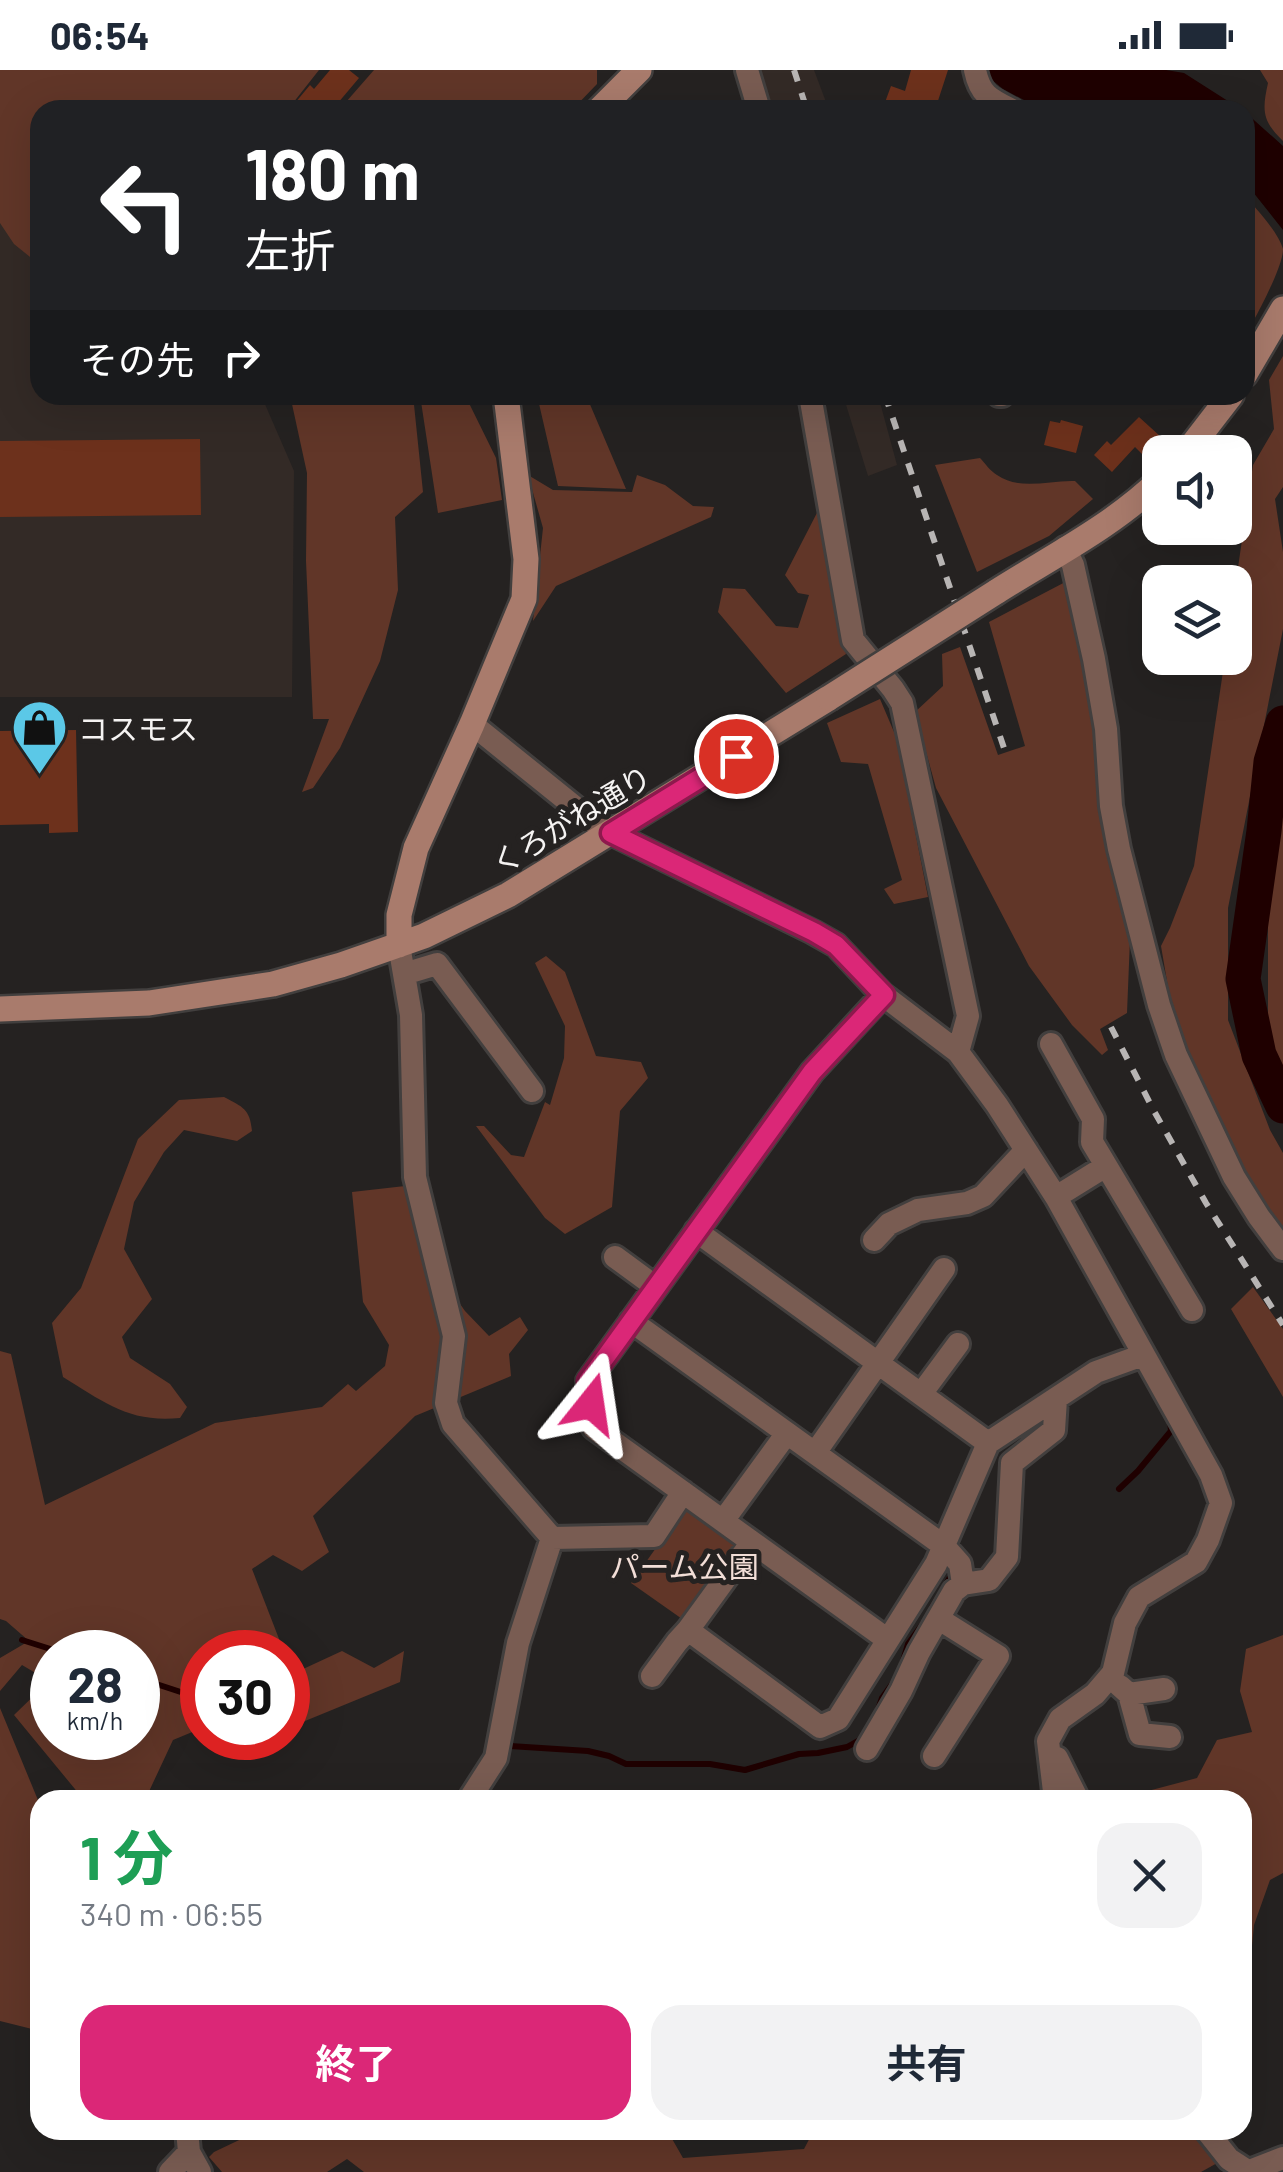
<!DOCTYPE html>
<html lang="ja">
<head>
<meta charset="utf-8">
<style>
  :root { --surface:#fff; --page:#f2f2f3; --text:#1f2937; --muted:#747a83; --accent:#db2777 }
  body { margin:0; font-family:Barlow,"Noto Sans JP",sans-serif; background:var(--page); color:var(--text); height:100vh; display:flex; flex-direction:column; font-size:38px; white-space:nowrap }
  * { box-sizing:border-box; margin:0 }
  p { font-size:32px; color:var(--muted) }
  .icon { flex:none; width:55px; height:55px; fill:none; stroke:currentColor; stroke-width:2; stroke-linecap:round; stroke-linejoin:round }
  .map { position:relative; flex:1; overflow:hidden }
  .side { position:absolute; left:30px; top:1720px; width:1222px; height:350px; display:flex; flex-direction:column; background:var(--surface); border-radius:30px; box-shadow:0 10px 40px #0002 }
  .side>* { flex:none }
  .top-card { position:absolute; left:30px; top:30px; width:1225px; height:305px; border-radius:30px; box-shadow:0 10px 40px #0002; background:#202124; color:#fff; overflow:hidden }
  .controls { position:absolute; left:1142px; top:365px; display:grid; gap:20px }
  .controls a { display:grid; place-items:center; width:110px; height:110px; border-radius:20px; background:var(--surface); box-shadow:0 10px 40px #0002; font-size:50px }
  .speed { position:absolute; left:30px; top:1560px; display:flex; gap:20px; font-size:50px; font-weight:700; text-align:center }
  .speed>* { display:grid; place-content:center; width:130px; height:130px; border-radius:50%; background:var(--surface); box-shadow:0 10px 40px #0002; line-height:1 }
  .speed small { font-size:25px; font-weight:400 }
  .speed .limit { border:15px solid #d22; background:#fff; color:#111 }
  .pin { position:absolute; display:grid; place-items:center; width:85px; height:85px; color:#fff; margin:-42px; border:5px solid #fff; border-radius:50%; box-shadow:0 2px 10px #0007 }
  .me { position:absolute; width:110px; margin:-55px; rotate:15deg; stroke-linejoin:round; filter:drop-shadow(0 0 8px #0008) }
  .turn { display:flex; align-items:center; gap:35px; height:210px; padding:0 50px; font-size:45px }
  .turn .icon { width:130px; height:130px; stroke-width:2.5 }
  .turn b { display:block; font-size:70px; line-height:85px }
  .then { display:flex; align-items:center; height:95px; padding:0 50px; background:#0003; gap:20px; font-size:38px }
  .round { display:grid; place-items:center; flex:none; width:105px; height:105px; border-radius:30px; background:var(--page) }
  .head { display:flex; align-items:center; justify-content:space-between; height:170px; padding:0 50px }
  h1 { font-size:60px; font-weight:700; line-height:75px; color:#1e9e55 }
  .action { display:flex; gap:20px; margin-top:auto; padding:20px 50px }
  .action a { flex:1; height:115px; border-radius:30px; background:var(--accent); color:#fff; font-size:40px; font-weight:700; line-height:115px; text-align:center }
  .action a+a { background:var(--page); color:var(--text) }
  .status { display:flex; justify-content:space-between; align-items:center; height:70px; padding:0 50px; background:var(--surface); direction:ltr }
  .status svg { height:28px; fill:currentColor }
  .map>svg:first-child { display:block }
  .built { fill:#332a26 }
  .green { fill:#613628; fill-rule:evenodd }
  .water { fill:#1f0000 }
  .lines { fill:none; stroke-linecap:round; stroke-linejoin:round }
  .stream { stroke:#1f0000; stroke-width:6 }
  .river { stroke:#1f0000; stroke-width:35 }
  .building { fill:#6d311c }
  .street-casing { stroke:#423f3e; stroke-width:28 }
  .secondary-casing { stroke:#423f3e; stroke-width:30 }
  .street { stroke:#795c52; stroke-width:22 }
  .secondary { stroke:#a97b6c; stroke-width:25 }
  .rail { stroke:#b8b5b4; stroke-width:6; stroke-dasharray:12 12; stroke-linecap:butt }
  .secondary-bridge-casing { stroke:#423f3e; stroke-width:30; stroke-linecap:butt }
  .secondary-bridge { stroke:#a97b6c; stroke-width:25 }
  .route-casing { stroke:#8e194d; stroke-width:25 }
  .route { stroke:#db2777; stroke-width:18 }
  .labels { text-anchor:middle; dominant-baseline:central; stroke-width:10; stroke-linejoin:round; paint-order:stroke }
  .poi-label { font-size:30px; fill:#f5f3f2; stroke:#252221; text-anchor:start }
  .street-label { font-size:30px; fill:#f5f3f2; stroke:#252221 }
  .park-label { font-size:30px; fill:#f2ded7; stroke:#252221 }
</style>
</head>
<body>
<div class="status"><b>06:54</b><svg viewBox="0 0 49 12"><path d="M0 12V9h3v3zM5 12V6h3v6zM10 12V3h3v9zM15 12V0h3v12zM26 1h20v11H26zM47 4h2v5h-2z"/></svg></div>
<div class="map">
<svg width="1283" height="2102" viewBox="0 0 1283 2102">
  <rect width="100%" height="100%" fill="#252221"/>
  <!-- built -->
  <path class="built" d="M752 0H814L829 40H764Z
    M0 133 40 181V325H261L294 401 292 627H0Z
    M843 325H878L897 395 868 406Z"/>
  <!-- green -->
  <path class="green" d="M0 0H319L293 33 301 40H40V195L14 174 0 153Z
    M374 0H597V14L572 40H339Z
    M1260 0H1283V71C1262 51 1262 40 1268 13Z
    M1245 127C1256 137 1279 164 1283 179 1283 198 1255 248 1245 267Z
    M1283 286V417L1275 429 1283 482V559L1228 838V950L1270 1060 1283 1083V1158L1260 1129 1202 1022 1175 958 1161 876 1170 858 1194 796 1225 588H1235V518L1253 395 1274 359 1269 310Z
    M290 325H413L423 422 395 447 398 520 380 591 340 678 313 718 302 722 329 649H313L306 491 307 403Z
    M420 325H465L496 388 502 430 438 443Z
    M537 325H586L626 419 558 416Z
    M980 388C985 393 990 401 997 405 1020 421 1049 410 1075 411L1093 429 1049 466 977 502 935 395Z
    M528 405 553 420 632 422 637 405 665 415 693 436 714 437 711 447 556 516 533 551 543 458Z
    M820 437 846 584 786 623 718 542 723 518 745 519 776 556 798 558 809 525 798 523 785 505Z
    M1071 509 1110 760 1130 869 1127 943 1100 959 1108 980 1102 985 1072 955 1029 896 936 718 915 642 943 616 942 584 960 577 998 685 1025 676 989 552Z
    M880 629 897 669 928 827 894 834 884 819 902 810 868 694 841 692 827 653Z
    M1283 724V1004L1268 978V807Z
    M546 886 565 902 596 986 641 992 648 1008 620 1041 612 1137 565 1164 545 1148 476 1056H484L511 1085 524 1087 545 1032 550 1035 564 988 565 956 535 893Z
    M224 1027C243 1037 250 1039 252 1061L237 1071 184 1060 164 1082 134 1132 124 1179 152 1229 122 1267 130 1288 170 1314 187 1337 180 1348C129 1353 104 1332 63 1307L52 1253 81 1218 138 1069 179 1030Z
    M405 1116 425 1184 465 1241 489 1266 520 1247 528 1260 509 1284 511 1306 415 1346 313 1446 329 1482 302 1501 273 1485 252 1499 281 1574 267 1582H202V1658L173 1670 145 1730H84L14 1645 49 1611 22 1595 0 1621V1588L29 1571 6 1551 0 1549V1281L11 1284 45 1435 215 1353 322 1337 348 1314 356 1321 385 1296 389 1275 363 1232 352 1122ZM52 1582H138V1668H52Z
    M1253 1217 1283 1259V1327L1231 1239Z
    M683 1440H692L733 1470 736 1479 685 1551 631 1513Z
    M1283 1565V1803L1270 1810 1254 1855 1247 1926H1243L1242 1730H1144V1722L1197 1708 1217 1670 1252 1662 1240 1621 1246 1579Z
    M342 1581 374 1598 404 1581 400 1612 288 1658V1606Z
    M0 1638 40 1735V1820L38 1845 40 1848V1961L0 1951Z
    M260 2060H667L683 2088 804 2079 814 2060H1193L1219 2092 1201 2102H364L347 2089 327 2102H222L209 2087 214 2082Z"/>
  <!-- water -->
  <path class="water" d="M980 0H1166L1184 3 1242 40 1041 39 1003 19Z
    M1245 42 1283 76V160L1245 112Z"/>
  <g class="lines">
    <!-- stream -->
    <path class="stream" d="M1119 1419 1138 1401 1171 1361 1170 1350
      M932 1537 949 1509 957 1505
      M22 1570 60 1582
      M902 1594 908 1574 924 1552
      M138 1608 202 1629
      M877 1642 882 1628 895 1610
      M510 1676 588 1681 609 1686 626 1694H710L745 1700 799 1684 818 1683 847 1677 865 1667"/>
    <!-- river -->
    <path class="river" d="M1283 653 1271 692 1264 761 1243 909 1259 985 1283 1036"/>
  </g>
  <!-- building -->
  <path class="building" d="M330 0H349L359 8 332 40H303L295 33 310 15 314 19Z
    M911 0H948L935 40H900L884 35 891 16 905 21Z
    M1139 347 1161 367 1143 385 1135 377 1112 402 1094 385 1107 371 1111 375Z
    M1061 350 1083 356 1076 383 1044 375 1050 351 1060 353Z
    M200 369 201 445 0 447V371Z
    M76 660 78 762 49 763V754L0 755V661Z"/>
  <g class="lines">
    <defs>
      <path id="street" d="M747 0 759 40
        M975 0C980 25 990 29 1012 40
        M810 325 853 570 893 619 902 633 968 946 958 982
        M999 325H1002
        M1065 478 1073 495 1094 589 1106 659 1111 736 1119 779 1159 935 1176 985 1234 1107 1259 1147 1283 1179
        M472 654 596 754 611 763 813 862 836 875 883 925 958 982 997 1035 1056 1127 1211 1405 1221 1433 1208 1470 1196 1492 1139 1527 1125 1553 1113 1603 1095 1624 1060 1649 1048 1671 1055 1730
        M399 875 411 945 415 1107 454 1266 446 1333 453 1354 552 1468 518 1573 496 1688 469 1730
        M404 904 437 894 532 1021
        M883 925 812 1002 588 1311 594 1358 888 1570
        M1051 974 1093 1049 1092 1072 1192 1240
        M1056 1127 1106 1096
        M696 1161 988 1373
        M874 1170 889 1154 918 1140 967 1133 983 1126 1026 1080
        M615 1187 656 1217
        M631 1251 944 1476 960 1494 963 1514
        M921 1324 958 1274
        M815 1383 944 1199
        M723 1451 787 1363
        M552 1468 654 1466 683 1422
        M752 1472 688 1560 820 1657 838 1649 936 1494 988 1373 1096 1302 1143 1285
        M652 1606 677 1572 688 1560
        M1120 1616 1129 1624 1164 1619
        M1129 1624 1140 1664 1170 1667
        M867 1679 901 1621 919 1582 954 1521 963 1514 989 1510 1007 1487 1012 1393 1054 1360 1056 1329
        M934 1686 998 1586 939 1549
        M1057 1688 1078 1730
        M187 2060 189 2082 200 2102
        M1206 2060 1229 2089 1249 2102
        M170 2102 189 2082
        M1247 2102 1283 2088"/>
      <path id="secondary" d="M599 40 639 0
        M1245 304 1283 239
        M1187 382 1231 325
        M996 522C1051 487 1113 456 1160 410
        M399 875V845L416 778 472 654 524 529 526 489 506 325
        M0 939 149 933 273 914 341 895 424 866 508 825 829 628"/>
    </defs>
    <!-- street casing -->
    <use href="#street" class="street-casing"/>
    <!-- secondary casing -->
    <use href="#secondary" class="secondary-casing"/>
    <!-- street -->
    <use href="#street" class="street"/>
    <!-- secondary -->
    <use href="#secondary" class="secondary"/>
    <!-- rail -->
    <path class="rail" d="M794 0 807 40
      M885 325 1006 684
      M1111 957 1154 1041 1206 1133 1283 1255"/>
    <defs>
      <path id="secondary-bridge" d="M829 628 996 522"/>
    </defs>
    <!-- secondary-bridge casing -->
    <use href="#secondary-bridge" class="secondary-bridge-casing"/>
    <!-- secondary-bridge -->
    <use href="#secondary-bridge" class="secondary-bridge"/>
  </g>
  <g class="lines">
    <defs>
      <path id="route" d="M591 1334 588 1311 610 1281 812 1002 884 925 836 875 814 862 611 763 736 686"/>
    </defs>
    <!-- route casing -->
    <use href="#route" class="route-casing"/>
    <!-- route -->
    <use href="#route" class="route"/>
  </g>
  <!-- icons -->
  <defs>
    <symbol id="shop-pin" viewBox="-11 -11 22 30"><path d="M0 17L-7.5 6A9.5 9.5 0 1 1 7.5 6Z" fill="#5bc8e7" stroke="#252221"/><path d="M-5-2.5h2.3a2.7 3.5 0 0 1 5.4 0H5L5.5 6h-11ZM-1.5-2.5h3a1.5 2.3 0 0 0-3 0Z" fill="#111"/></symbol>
  </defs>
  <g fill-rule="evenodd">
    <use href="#shop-pin" x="8" y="626" width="63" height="86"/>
  </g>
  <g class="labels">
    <!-- poi labels -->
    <g class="poi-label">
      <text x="78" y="658">コスモス</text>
    </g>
    <!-- street labels -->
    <g class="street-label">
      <text transform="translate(571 749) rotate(-31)">くろがね通り</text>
    </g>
    <!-- park labels -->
    <g class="park-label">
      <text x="684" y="1496">パーム公園</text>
    </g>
  </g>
</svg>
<div class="controls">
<a><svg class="icon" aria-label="sound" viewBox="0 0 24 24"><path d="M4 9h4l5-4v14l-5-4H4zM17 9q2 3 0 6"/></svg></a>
<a><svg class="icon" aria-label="layers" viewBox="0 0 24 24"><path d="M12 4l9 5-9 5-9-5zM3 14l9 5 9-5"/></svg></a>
</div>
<div class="speed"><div>28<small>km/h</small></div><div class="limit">30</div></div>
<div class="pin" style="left:736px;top:686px;background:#d93025"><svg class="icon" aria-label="arrive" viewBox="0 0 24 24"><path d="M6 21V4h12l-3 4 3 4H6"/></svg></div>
<svg class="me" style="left:591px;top:1334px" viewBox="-20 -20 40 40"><path d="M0-17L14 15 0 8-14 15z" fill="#db2777" stroke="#fff" stroke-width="4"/></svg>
<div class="top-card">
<div class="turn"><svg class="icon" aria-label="left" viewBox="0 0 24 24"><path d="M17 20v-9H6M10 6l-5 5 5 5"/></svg><div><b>180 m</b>左折</div></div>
<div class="then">その先<svg class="icon" aria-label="right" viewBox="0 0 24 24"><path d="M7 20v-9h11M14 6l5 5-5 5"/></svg></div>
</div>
<section class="side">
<div class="head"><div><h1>1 分</h1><p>340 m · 06:55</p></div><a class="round"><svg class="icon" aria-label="close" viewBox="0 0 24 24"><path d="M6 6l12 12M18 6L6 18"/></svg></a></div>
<div class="action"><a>終了</a><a>共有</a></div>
</section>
</div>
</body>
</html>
